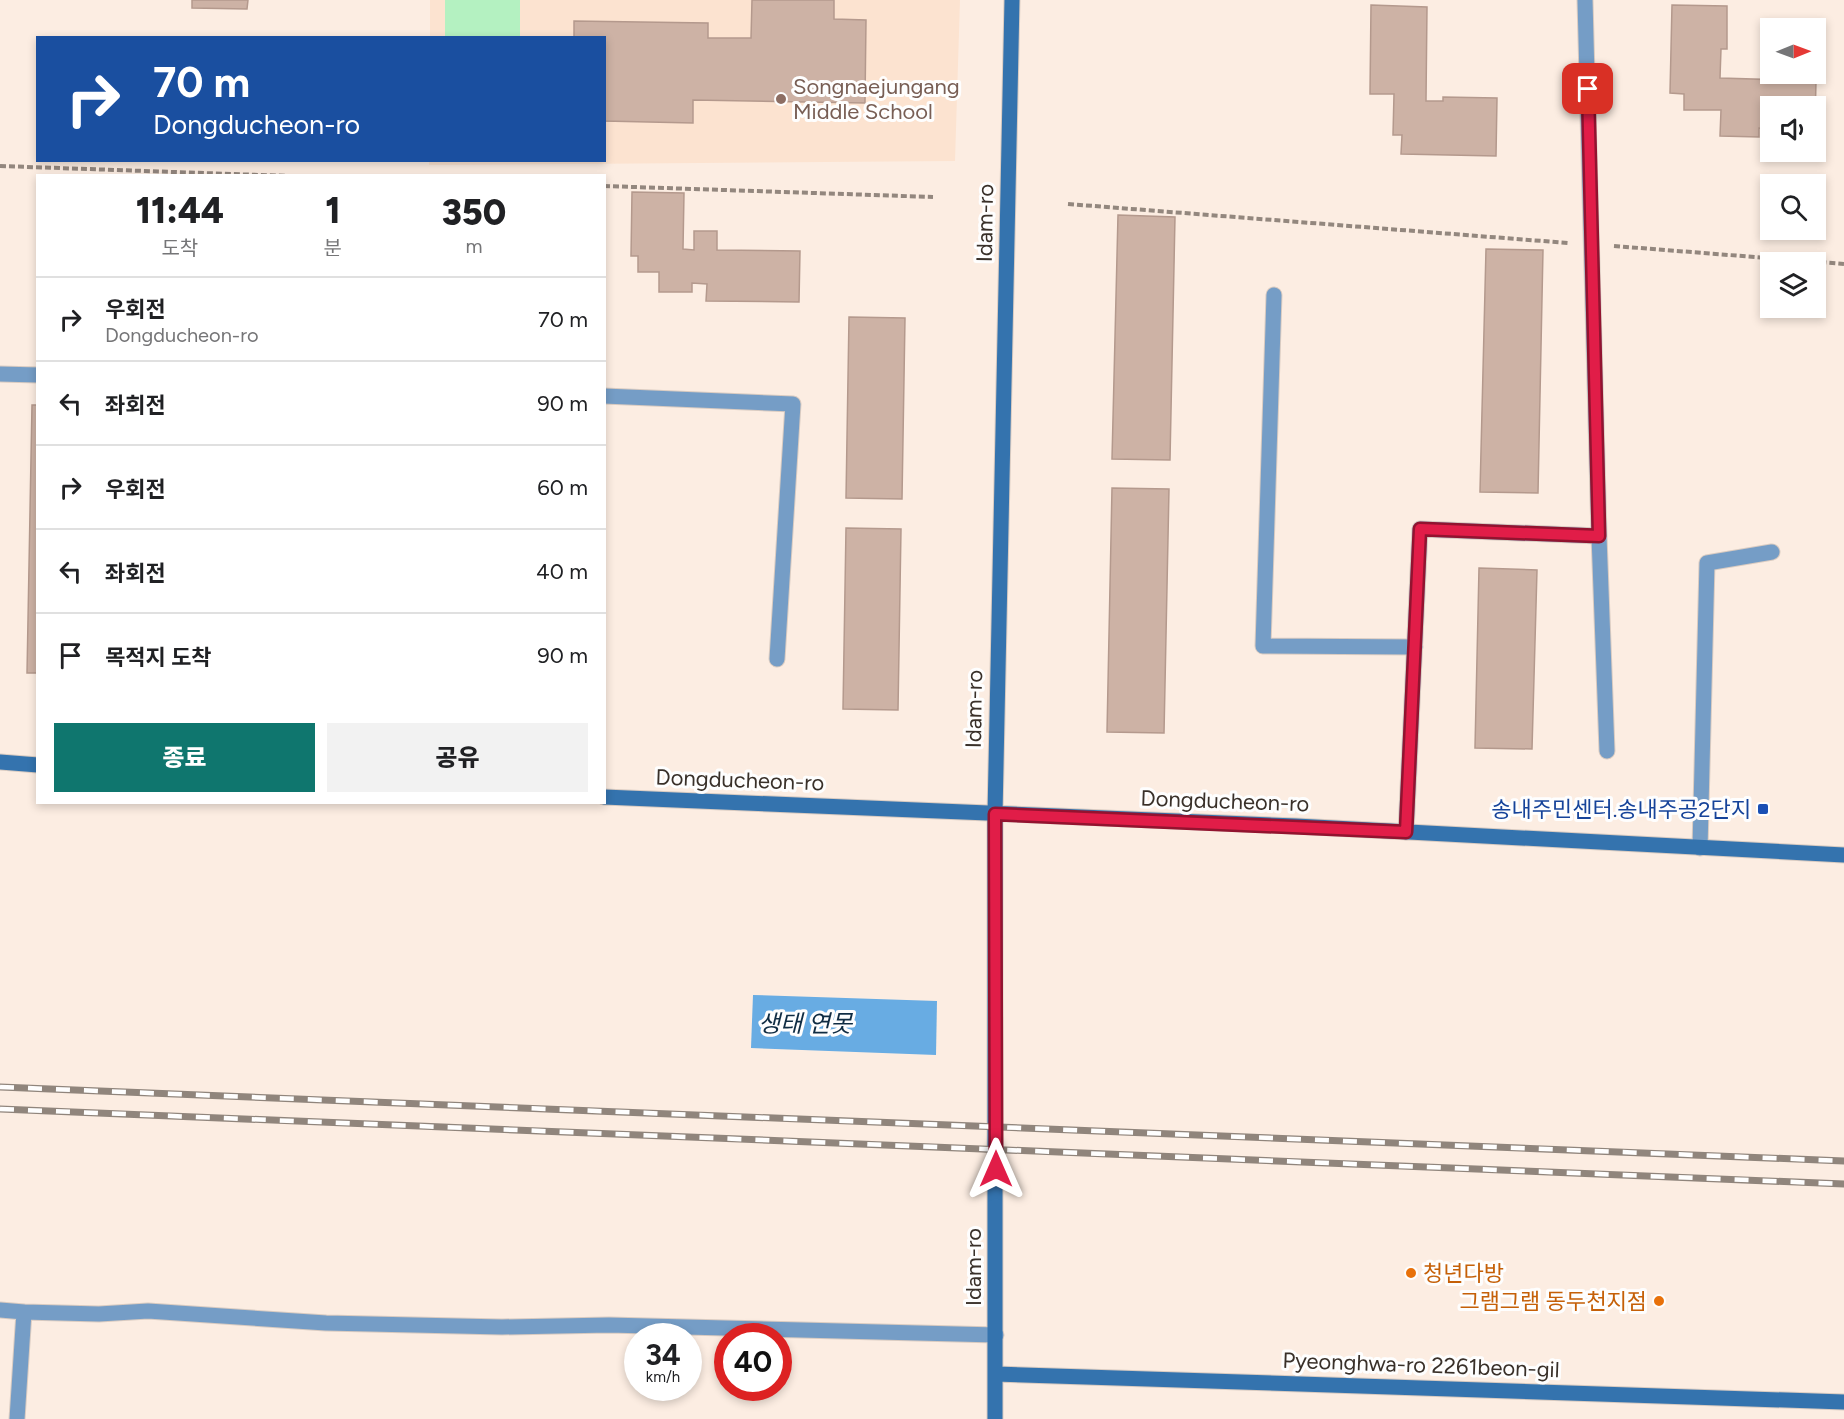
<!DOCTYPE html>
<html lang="ko">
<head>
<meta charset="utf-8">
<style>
  :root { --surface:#fff; --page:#f2f2f2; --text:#202124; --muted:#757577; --line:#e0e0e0; --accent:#0f766e }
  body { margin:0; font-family:Figtree,"Noto Sans KR",sans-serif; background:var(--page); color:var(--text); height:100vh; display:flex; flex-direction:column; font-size:22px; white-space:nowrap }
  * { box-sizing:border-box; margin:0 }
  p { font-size:20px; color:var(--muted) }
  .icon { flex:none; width:33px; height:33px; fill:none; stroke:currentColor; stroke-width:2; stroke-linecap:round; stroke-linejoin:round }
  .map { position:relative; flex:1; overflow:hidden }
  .details { position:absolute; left:36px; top:174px; width:570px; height:630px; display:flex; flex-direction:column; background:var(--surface); border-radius:0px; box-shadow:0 3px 9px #0003 }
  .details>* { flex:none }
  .top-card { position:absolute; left:36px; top:36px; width:570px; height:126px; border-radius:0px; box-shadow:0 3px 9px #0003; background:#1a4fa0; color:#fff; overflow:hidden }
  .needle { width:39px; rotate:89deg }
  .fabs { position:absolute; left:1760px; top:18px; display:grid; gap:12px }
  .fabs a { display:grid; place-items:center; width:66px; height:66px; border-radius:0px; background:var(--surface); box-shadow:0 3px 9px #0003; font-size:30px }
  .speed { position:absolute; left:624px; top:1323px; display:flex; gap:12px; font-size:30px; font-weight:700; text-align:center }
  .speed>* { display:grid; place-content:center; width:78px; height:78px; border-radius:50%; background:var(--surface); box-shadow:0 3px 9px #0003; line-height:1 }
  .speed small { font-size:15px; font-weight:400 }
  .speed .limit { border:9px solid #d22; background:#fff; color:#111 }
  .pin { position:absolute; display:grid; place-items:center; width:51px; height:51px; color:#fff; margin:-26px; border-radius:12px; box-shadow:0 3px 9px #0006 }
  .me { position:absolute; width:66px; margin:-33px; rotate:0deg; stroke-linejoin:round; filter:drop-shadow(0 0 4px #0008) }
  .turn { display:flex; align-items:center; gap:21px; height:126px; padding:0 18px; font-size:27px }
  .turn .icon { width:78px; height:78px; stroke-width:2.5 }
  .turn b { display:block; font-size:42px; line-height:51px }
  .eta { display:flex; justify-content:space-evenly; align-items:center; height:102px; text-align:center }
  .eta b { font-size:36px; font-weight:800; line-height:42px }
  .button { display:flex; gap:12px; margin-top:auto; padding:12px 18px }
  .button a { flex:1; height:69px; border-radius:0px; background:var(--accent); color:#fff; font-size:24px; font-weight:800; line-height:69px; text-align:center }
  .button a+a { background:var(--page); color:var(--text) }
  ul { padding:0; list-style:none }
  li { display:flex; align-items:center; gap:18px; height:84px; padding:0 18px; border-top:2px solid var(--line) }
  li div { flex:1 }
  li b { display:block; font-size:22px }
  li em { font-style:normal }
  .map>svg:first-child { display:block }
  .built { fill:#fce3d0 }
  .green { fill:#b4f1c1 }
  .water { fill:#68ace3 }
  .building { fill:#cdb2a5; stroke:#b4998d; stroke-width:1.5 }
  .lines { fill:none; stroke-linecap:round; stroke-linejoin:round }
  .lane-casing { stroke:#d9cbc1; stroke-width:17 }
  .street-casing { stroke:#d9cbc1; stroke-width:17 }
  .secondary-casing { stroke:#d9cbc1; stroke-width:17 }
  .path { stroke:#93877e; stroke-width:4; stroke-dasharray:6 3; stroke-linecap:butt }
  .lane { stroke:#759dc6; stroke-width:15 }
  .street { stroke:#759dc6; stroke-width:15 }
  .secondary { stroke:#3473ae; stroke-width:15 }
  .rail-casing { stroke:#90857c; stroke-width:7 }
  .rail { stroke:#fefefe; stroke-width:4.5; stroke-dasharray:14; stroke-linecap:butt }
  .route-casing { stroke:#92132f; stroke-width:15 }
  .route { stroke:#e11d48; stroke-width:10 }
  .education-dot { fill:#8d6e63; stroke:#fefefe; stroke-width:2 }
  .transit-dot { fill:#1a4fb4; stroke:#fefefe; stroke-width:2 }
  .food-dot { fill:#e8710a; stroke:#fefefe; stroke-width:2 }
  .labels { text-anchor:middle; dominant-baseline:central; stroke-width:6; stroke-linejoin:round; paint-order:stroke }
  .education-label { font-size:22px; fill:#785e54; stroke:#fefefe; text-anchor:start }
  .street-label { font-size:22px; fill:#393029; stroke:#fefefe }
  .transit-label { font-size:22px; fill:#164399; stroke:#fefefe; text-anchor:end }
  .food-label { font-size:22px; fill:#c56008; stroke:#fefefe; text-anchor:start }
  .water-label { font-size:24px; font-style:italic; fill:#0f2c43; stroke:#fefefe }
</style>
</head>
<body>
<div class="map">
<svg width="1844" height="1419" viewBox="0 0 1844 1419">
  <rect width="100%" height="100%" fill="#fcede2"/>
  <!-- built -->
  <path class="built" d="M430 0H960L955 161 429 165V160H604V38L430 37Z"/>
  <!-- green -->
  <path class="green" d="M445 0H520V37H445Z"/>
  <!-- water -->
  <path class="water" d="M753 995 937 1001 936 1055 751 1048Z"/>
  <!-- building -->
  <path class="building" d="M192 0H248L247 9 192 8Z
    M752 0H834V19L866 20 865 103 693 100V123L604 121V38H574V21L708 23V38H751Z
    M1371 5 1427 7 1426 101H1443V97L1497 98 1496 156 1401 154 1402 135H1393L1394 94H1370Z
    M1672 5 1727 6V49H1721L1720 78 1816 81 1815 124V106H1770V129L1759 128V137L1720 136 1721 110H1684V94L1670 93Z
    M632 192 684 193 683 249 694 250V231H717V250L800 251 799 302 706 301 707 284 692 283V292H659V272H638V256H631Z
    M1118 215 1175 217 1170 460 1112 459Z
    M1486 249 1543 250 1538 493 1480 492Z
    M849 317 905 318 902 499 846 498Z
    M32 405H38V673H27Z
    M1112 488 1169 489 1164 733 1107 732Z
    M846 528 901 529 898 710 843 709Z
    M1479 568 1537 570 1532 749 1475 748Z"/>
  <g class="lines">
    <defs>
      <path id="lane" d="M1585 0 1599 536
        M1274 295 1263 646 1415 647
        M0 374 38 375
        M604 396 793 404 777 659
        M1406 832 1420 529 1599 536 1607 751
        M1700 848 1707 563 1772 552"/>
      <path id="street" d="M0 1310 24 1312 17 1419
        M24 1312 99 1314 148 1311 326 1323 502 1327 609 1325 996 1335"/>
      <path id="secondary" d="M0 762 38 765
        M604 797 1296 826 1844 855
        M996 1374 1844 1402
        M995 1419V814L1012 0"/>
    </defs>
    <!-- lane casing -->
    <use href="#lane" class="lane-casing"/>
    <!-- street casing -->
    <use href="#street" class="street-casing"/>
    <!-- secondary casing -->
    <use href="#secondary" class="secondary-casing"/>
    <!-- path -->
    <path class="path" d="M0 166 290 176
      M604 186 933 197
      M1068 204 1568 243
      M1614 246 1844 264"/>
    <!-- lane -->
    <use href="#lane" class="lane"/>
    <!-- street -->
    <use href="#street" class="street"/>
    <!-- secondary -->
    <use href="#secondary" class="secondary"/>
    <defs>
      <path id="rail" d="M0 1087 1844 1161
        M0 1109 1844 1184"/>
    </defs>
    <!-- rail casing -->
    <use href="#rail" class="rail-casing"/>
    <!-- rail -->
    <use href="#rail" class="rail"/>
  </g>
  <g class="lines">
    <defs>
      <path id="route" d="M996 1169 995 814 1406 832 1420 529 1599 536 1588 89"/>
    </defs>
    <!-- route casing -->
    <use href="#route" class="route-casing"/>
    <!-- route -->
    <use href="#route" class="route"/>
  </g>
  <!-- markers -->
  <circle class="education-dot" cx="781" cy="99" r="6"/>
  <rect class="transit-dot" x="1757" y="803" width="12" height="12" rx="3"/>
  <g class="food-dot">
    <circle cx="1411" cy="1273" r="6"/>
    <circle cx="1659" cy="1301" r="6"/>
  </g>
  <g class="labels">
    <!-- education labels -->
    <g class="education-label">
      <text x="793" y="86">Songnaejungang<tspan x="793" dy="25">Middle School</tspan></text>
    </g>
    <!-- street labels -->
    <g class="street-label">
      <text transform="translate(985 223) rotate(-89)">Idam-ro</text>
      <text transform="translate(974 709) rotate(-89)">Idam-ro</text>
      <text transform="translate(740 780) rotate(2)">Dongducheon-ro</text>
      <text transform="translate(1225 801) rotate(2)">Dongducheon-ro</text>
      <text transform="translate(973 1267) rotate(-90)">Idam-ro</text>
      <text transform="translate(1421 1365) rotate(2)">Pyeonghwa-ro 2261beon-gil</text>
    </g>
    <!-- transit labels -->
    <g class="transit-label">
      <text x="1751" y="809">송내주민센터.송내주공2단지</text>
    </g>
    <!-- food labels -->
    <g class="food-label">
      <text x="1423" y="1273">청년다방</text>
      <text x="1647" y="1301" text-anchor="end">그램그램 동두천지점</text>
    </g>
    <!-- water labels -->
    <g class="water-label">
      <text x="805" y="1023">생태 연못</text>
    </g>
  </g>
</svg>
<div class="fabs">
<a><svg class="needle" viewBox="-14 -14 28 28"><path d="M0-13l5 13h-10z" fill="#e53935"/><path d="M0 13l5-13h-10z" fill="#757577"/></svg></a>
<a><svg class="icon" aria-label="sound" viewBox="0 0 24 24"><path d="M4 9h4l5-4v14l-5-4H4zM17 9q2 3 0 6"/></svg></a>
<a><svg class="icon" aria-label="search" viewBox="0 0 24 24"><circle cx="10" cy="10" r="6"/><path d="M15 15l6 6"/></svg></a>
<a><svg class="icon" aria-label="layers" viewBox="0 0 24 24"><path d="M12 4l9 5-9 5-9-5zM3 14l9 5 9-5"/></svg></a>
</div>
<div class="speed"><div>34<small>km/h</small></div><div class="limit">40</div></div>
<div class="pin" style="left:1588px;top:89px;background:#d93025"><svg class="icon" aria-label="arrive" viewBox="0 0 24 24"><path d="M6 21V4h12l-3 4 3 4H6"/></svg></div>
<svg class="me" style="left:996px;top:1169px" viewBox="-20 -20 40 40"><path d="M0-17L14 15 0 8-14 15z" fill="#e11d48" stroke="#fff" stroke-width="4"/></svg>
<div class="top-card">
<div class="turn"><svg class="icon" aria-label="right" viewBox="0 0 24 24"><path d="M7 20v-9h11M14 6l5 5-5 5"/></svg><div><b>70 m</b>Dongducheon-ro</div></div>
</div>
<section class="details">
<div class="eta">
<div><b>11:44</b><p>도착</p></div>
<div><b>1</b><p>분</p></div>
<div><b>350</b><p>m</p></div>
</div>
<ul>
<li><svg class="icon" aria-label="right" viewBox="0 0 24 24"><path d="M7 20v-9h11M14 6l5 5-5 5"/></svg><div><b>우회전</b><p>Dongducheon-ro</p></div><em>70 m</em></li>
<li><svg class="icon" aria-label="left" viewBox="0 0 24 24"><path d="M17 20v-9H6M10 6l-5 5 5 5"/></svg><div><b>좌회전</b></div><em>90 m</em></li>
<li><svg class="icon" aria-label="right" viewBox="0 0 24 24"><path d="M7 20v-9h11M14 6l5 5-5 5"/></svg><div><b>우회전</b></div><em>60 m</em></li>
<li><svg class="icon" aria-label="left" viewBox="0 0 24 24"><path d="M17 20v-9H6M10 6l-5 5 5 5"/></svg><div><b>좌회전</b></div><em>40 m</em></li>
<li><svg class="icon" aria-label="arrive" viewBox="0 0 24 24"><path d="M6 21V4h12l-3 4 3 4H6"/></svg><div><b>목적지 도착</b></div><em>90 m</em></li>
</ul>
<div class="button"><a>종료</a><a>공유</a></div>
</section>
</div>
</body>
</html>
